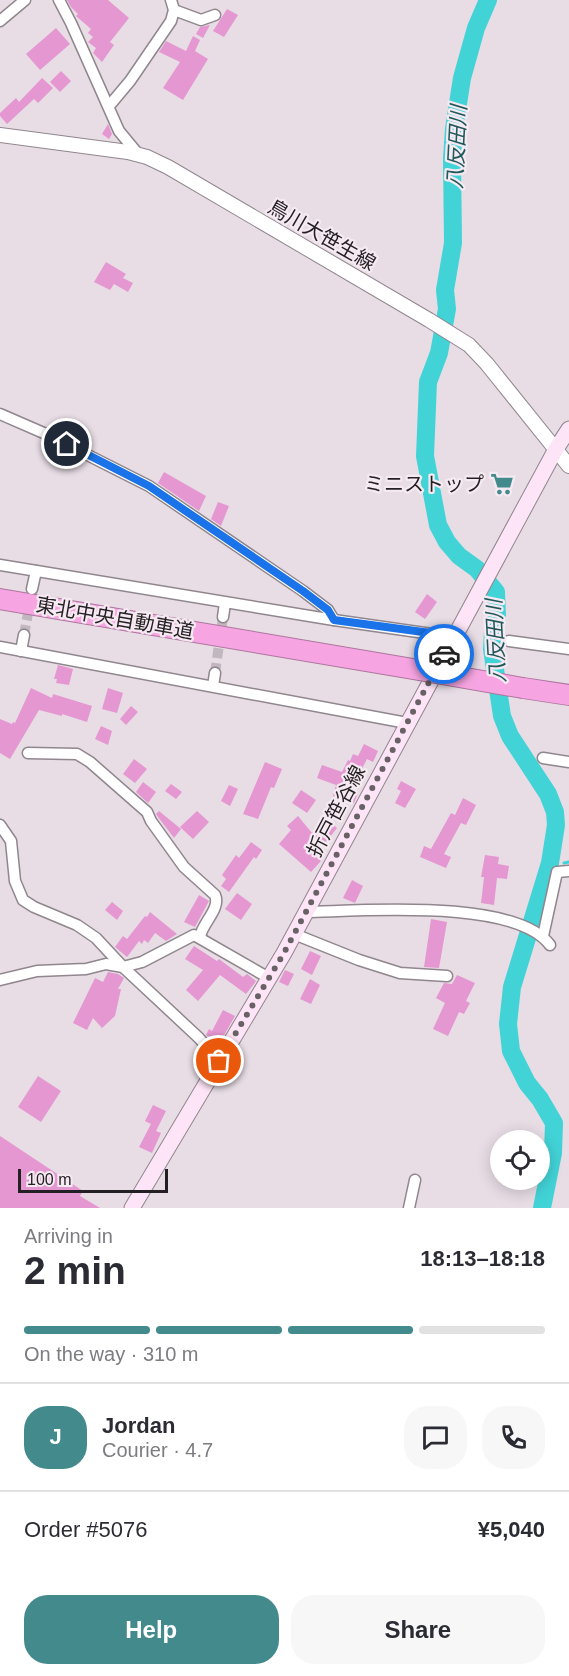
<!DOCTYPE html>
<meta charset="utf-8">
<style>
:root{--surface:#fff;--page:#f7f7f7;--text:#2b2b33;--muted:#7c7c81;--line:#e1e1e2;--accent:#428a8c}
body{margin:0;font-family:Arial,"Noto Sans JP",sans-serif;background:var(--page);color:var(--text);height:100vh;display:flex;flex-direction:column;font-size:22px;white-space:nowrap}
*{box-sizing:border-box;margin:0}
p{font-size:20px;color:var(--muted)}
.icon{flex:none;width:33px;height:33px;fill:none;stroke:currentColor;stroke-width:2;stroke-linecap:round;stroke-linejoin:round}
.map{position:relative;height:1208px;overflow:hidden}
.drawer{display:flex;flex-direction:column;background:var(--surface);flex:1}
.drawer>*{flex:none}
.tools{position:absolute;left:490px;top:1130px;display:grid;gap:12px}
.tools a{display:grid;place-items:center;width:60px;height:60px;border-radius:50%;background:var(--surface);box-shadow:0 3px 15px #0003;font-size:30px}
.scale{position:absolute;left:18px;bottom:15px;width:150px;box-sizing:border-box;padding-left:6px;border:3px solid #231f22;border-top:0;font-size:16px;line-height:21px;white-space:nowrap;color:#231f22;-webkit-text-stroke:4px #f6eaf2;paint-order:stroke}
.pin{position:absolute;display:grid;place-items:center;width:51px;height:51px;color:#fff;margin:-26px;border:3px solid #fff;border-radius:50%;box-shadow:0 2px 6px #0007}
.courier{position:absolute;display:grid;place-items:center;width:60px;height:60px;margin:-30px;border:4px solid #1a73e8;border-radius:50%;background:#fff;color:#222;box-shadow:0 2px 8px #0007}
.headline em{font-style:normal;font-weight:600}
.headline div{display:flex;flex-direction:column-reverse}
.headline{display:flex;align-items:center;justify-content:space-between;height:102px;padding:0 24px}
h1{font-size:39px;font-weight:600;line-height:45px}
.bar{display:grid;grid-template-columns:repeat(4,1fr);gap:9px 6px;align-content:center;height:72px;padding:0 24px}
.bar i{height:8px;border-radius:4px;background:var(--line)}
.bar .on{background:var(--accent)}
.bar p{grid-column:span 4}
.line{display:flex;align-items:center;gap:15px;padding:0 24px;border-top:2px solid var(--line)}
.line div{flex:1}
.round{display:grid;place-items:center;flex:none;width:63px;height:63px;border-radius:24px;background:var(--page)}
.primary-button{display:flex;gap:12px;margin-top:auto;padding:12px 24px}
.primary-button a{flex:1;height:69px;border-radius:24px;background:var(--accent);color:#fff;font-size:24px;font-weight:600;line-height:69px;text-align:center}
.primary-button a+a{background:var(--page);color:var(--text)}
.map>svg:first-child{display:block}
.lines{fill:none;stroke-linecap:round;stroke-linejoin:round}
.stream{stroke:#42d3d7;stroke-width:3}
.river{stroke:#42d3d7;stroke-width:18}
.building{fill:#e597d1}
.minor-tunnel{stroke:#c1b7be;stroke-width:10;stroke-dasharray:10 5;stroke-linecap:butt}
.minor-casing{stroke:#90868d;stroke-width:13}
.tertiary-casing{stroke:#90868d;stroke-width:16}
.secondary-casing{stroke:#90868d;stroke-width:17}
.motorway-casing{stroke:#ad769f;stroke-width:22}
.minor{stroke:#fff;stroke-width:10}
.tertiary{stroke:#fff;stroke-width:14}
.secondary{stroke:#fde4f6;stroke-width:15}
.motorway{stroke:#f7a5e2;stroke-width:20}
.motorway-bridge-casing{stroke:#ad769f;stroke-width:22;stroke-linecap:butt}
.motorway-bridge{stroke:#f7a5e2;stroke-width:20}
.done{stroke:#686266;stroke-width:6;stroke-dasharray:0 10.8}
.route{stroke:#1a73e8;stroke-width:8}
.labels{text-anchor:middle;stroke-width:4.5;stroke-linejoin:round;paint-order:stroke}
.street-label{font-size:20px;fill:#231f22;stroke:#f6eaf2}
.poi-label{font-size:20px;fill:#231f22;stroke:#f6eaf2;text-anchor:end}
.water-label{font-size:21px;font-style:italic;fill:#1f595b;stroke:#f6eaf2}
</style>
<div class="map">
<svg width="569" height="1208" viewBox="0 0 569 1208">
<rect width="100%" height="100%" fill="#e8dde5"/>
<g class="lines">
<path class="stream" d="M564,863L569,862"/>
<path class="river" d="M488,0L476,28L462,78L454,129L452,159L453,243L445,290L447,309L439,353L428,382L425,456L438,525L447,542L459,556L477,569L496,592L497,616L493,631L492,649L502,716L510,736L548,794L555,812L556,825L550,863L512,987L508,1024L511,1051L527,1083L540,1099L554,1123L553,1153L542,1208"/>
</g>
<g class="building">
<path d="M67,0H108L129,18L110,42L114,45L102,62L93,53L96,48L88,42L93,37L88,33L91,29L76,16L78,14L71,7Z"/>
<path d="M227,9L238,15L224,37L213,31Z"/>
<path d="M210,25L203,38L196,34L200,27Z"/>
<path d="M56,28L70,44L40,70L26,54Z"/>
<path d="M193,36L200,40L195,51L208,59L183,100L163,88L180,62L159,52L166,41L186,51Z"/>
<path d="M61,71L71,81L60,92L50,82Z"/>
<path d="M42,78L53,88L38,103L34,99L7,124L0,116V113L16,98L19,102Z"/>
<path d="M108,124L112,134L109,139L102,134Z"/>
<path d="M106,262L126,274L123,278L133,283L128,292L114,284L110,290L94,282Z"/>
<path d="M164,472L206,496L199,511L158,483Z"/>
<path d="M218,502L229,506L221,526L211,519Z"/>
<path d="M427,594L437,602L425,619L415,612Z"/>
<path d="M58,665L73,669L69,685L56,683L57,679H54Z"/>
<path d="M31,688L52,698L53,694L92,706L87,722L62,714V716L39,710L10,759L0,753V719L12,724L13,722L15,723Z"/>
<path d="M108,688L123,693L117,713L102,709Z"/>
<path d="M131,706L138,712L126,725L120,719Z"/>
<path d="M101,726L112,731L108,745L95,739Z"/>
<path d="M364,744L378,751L373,762L367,759L351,790L358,793L354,803L333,796L336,785L317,778L322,765L342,772L348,760L350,761L353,754L358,756Z"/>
<path d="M134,759L147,769L135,783L123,774Z"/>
<path d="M265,762L282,769L274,788L271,787L258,819L243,814Z"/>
<path d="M401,781L416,789L405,808L395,803L401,791L397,789Z"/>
<path d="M143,782L156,792L148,803L136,792Z"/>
<path d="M171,784L182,792L176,799L165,791Z"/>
<path d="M229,785L238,789L230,806L221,801Z"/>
<path d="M301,790L316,800L307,813L292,803Z"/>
<path d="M463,798L476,805L466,825L461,823L444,854L451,857L446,868L420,857L424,846L431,849L451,813L455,815Z"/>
<path d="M159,811L181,829L174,838L158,817L156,814Z"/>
<path d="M197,811L209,822L193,839L180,827Z"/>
<path d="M298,816L312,833L324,818L337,828L315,856L321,861L311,872L279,844L291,830L287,826Z"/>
<path d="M251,842L262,850L256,859L254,857L229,892L221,886L226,879L222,875L236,855L239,858Z"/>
<path d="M485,855L499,857L498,864L509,866L507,879L497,878L494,905L481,903L484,877H481Z"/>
<path d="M352,880L363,886L355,903L343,898Z"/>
<path d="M237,893L252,904L241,920L225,909Z"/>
<path d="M199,895L209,901L195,927L184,922Z"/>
<path d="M112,902L123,911L117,920L105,910Z"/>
<path d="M150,912L177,934L166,941L155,933L148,943L144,940L142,944L139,941L127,957L115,947L123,936L127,939L145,916L147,917Z"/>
<path d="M431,919L447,922L439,968L424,967Z"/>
<path d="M194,946L217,961L219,959L243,977L247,974L256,981L254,984L246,994L220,975L198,1001L186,990L203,970L185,959Z"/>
<path d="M310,951L321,956L312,975L301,969Z"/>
<path d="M285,970L294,974L288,986L279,982Z"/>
<path d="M108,972L118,974L124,978L118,989H121L115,1016L102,1028L93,1018L87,1030L73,1023L95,978L103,982Z"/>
<path d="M457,975L475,983L466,1001L470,1003L464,1014L459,1012L448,1036L433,1029L445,1003L436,998L444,983L452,984Z"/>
<path d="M310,979L320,985L311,1004L300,999Z"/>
<path d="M223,1010L235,1016L219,1044L206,1035L209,1029L212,1031Z"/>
<path d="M38,1076L61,1091L41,1122L18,1107Z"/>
<path d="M153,1105L166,1111L156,1131L161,1133L152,1153L139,1147L151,1124L145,1121Z"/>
<path d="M0,1136L83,1191L80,1196L100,1208H0Z"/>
</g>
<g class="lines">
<g class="minor-tunnel">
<path d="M24,635L30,602"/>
<path d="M215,673L223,617"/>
</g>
<g class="minor-casing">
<g id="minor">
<path d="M59,0L71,23L119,131L138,154"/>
<path d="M174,10L201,20L215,15"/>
<path d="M0,21L25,0"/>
<path d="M109,106L130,81L171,21L174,10L171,0"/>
<path d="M0,414L46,434L149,486L303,591L328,610L334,620"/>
<path d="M0,565L334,620L453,637"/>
<path d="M32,589L36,571"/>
<path d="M223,617L225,603"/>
<path d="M509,641L569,649"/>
<path d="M0,647L407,723"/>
<path d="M21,651L24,635"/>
<path d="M213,686L215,673"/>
<path d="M28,753L77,754L90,762L147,812L151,821L184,867L215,895C221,909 202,923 200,937"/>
<path d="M543,758L569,762"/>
<path d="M0,825L11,841L15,881L23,900L34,907L77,925L96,938L123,967L199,1038L219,1061"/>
<path d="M306,912C361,911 515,898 550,945"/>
<path d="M294,934L359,960L400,973L447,976"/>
<path d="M543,936L557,872L569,871"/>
<path d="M0,980L37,971L86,969L106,964L123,967L142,962L194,935L269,978"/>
<path d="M409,1208L415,1180"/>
</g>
</g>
<g class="tertiary-casing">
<path id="tertiary" d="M0,135L128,152L147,157L168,167L429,320L469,345L487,364L569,466"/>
</g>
<g class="secondary-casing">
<path id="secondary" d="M132,1208L284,953L556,449L569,429"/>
</g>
<g class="motorway-casing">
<g id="motorway">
<path d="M0,599L419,670"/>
<path d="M523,688L569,695"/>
</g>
</g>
<use href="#minor" class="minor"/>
<use href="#tertiary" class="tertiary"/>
<use href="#secondary" class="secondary"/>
<use href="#motorway" class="motorway"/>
<g class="motorway-bridge-casing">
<path id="motorway-bridge" d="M419,670L523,688"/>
</g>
<use href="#motorway-bridge" class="motorway-bridge"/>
</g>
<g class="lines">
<path class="done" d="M219,1061L284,953L444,654"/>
<path class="route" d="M67,444L149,486L303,591L328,610L334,620L453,636L444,654"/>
</g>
<defs>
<g id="supermarket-bare" transform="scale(1.8)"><path d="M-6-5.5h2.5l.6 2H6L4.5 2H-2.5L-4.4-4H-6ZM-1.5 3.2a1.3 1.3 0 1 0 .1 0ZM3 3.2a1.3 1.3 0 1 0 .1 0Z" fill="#428a8c" stroke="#f6eaf2" stroke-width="2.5" paint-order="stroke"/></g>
</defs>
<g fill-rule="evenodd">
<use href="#supermarket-bare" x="502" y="484"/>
</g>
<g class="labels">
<g class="street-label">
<text transform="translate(322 235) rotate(30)" y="7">鳥川大笹生線</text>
<text transform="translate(115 618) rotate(10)" y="7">東北中央自動車道</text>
<text transform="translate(336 811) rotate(-62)" y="7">折戸笹谷線</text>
</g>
<g class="poi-label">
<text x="484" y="491">ミニストップ</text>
</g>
<g class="water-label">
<text transform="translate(457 147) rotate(-87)" y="7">八反田川</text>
<text transform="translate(496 641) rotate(-93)" y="7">八反田川</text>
</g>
</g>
</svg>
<div class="tools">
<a><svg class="icon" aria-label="locate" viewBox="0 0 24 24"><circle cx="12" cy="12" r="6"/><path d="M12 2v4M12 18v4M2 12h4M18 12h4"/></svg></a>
</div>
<div class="scale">100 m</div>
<div class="pin" style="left:219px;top:1061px;background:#ea580c"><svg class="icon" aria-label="bag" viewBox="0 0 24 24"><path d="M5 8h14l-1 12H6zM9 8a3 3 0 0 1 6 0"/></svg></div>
<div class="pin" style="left:67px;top:444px;background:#1f2937"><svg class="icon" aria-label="home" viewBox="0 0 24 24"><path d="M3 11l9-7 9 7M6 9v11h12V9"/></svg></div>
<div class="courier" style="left:444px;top:654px"><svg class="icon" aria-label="car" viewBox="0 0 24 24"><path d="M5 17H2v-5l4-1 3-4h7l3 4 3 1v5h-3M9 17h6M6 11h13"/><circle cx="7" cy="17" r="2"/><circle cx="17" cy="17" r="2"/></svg></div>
</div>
<section class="drawer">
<div class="headline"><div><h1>2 min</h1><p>Arriving in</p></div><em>18:13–18:18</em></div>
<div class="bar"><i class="on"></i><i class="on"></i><i class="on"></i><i></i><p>On the way · 310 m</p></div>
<div class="line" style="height:108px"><b class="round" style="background:var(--accent);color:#fff">J</b><div><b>Jordan</b><p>Courier · 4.7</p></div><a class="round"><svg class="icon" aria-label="chat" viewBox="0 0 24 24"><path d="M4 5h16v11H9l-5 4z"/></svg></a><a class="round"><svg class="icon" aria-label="phone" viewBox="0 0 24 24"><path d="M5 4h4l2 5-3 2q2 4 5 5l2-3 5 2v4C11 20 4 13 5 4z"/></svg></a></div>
<div class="line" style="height:78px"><div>Order #5076</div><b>¥5,040</b></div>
<div class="primary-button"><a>Help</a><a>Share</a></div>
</section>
